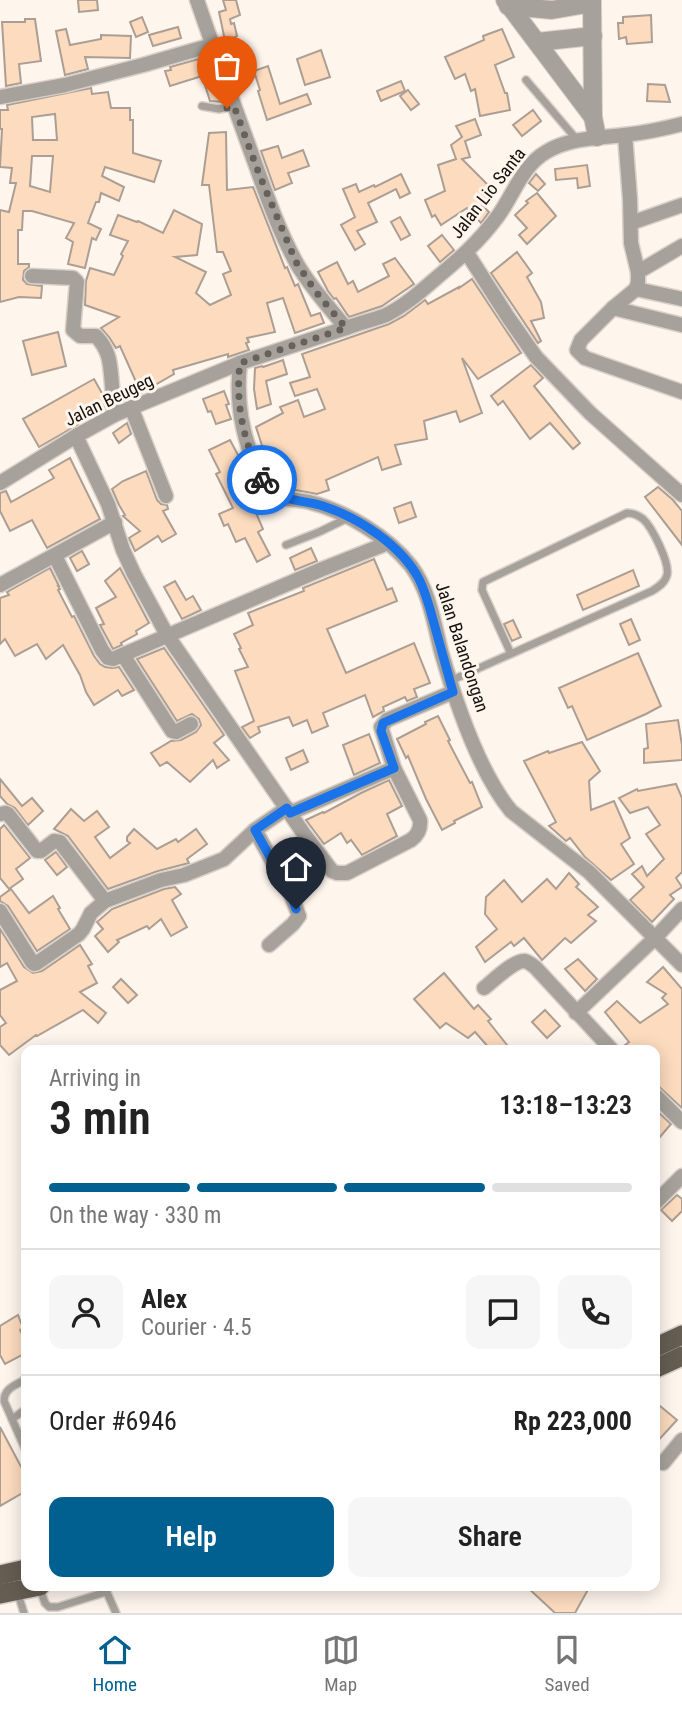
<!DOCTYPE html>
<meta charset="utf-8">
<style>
:root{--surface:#fff;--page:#f6f6f6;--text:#222;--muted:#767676;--line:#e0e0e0;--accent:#016090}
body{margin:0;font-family:"Roboto Condensed",sans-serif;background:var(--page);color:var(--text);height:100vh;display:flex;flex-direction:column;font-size:26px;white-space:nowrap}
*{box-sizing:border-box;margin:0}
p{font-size:23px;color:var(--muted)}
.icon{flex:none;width:38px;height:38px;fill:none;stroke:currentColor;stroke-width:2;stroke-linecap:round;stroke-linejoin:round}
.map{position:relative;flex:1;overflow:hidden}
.drawer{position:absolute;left:21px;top:1045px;width:639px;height:546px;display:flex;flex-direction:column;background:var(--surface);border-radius:14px;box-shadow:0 4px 18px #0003}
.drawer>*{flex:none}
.pin{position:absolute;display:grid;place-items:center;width:60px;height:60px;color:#fff;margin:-72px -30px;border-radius:50% 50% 50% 0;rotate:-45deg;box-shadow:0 0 7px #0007}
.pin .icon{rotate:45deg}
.courier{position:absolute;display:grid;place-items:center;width:70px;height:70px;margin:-35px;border:5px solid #1a73e8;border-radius:50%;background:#fff;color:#222;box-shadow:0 2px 9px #0007}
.overview em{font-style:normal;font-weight:600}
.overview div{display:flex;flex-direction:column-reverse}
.overview{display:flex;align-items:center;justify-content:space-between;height:119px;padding:0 28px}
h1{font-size:46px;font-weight:600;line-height:52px}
.bar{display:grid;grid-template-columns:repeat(4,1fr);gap:10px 7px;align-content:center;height:84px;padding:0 28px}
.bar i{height:9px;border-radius:5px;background:var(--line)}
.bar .on{background:var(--accent)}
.bar p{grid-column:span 4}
.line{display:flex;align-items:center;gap:18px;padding:0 28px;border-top:2px solid var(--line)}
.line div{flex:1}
.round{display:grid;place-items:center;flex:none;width:74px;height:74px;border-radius:14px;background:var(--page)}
.cta{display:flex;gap:14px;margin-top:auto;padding:14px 28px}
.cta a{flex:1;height:80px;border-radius:14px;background:var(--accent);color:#fff;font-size:28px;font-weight:600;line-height:80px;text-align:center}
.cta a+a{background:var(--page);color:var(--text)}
.tabs{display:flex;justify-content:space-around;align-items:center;height:98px;border-top:2px solid var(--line);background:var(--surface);font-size:19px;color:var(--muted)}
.tabs a{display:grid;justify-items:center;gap:4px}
.tabs .on{color:var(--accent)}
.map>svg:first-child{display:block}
.building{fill:#fcdbbe;stroke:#ac9e93;stroke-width:2;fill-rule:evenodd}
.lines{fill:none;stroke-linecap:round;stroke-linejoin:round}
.service-casing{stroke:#d9d1c9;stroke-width:10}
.minor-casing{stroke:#d9d1c9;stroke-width:17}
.tertiary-casing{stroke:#d9d1c9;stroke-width:20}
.primary-casing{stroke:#d9d1c9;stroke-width:22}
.service{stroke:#a6a29b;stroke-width:7}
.minor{stroke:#a6a29b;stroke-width:14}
.tertiary{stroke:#a6a29b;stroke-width:18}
.primary{stroke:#655d52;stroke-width:19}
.done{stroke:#67615b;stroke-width:7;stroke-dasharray:0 12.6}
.route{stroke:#1a73e8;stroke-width:9}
.labels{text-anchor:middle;stroke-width:6;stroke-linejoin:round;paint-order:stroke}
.street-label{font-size:18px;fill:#16110d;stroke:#fef5ed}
</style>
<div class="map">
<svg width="682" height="1613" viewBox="0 0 682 1613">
<rect width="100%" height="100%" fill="#fef5ed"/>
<g class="building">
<path d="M78,0H97L98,10L79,12Z"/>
<path d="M223,0H236L240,15L230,19L231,24L234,23L237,36L235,37L241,56L229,60L219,12L226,10Z"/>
<path d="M651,15L652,42L627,44L626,37L619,39L618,23H623V17Z"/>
<path d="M142,17L148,32L136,37L130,22Z"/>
<path d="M25,19H35L41,61L19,64L21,83L6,86L2,22H25Z"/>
<path d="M178,27L181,38L153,46L149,35Z"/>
<path d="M66,29L70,45L101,39V35L131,36L130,58L85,57L88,69L65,75L56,31Z"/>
<path d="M502,29L514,57L495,65L505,93H507L510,110L480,116L475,89L471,91L465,74L455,79L445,57L484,40L483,36Z"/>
<path d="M321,50L330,77L305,85L297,59Z"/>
<path d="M206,57L213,74L223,102L210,101L202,76L170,86L165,71L171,70L170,67Z"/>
<path d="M268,66L280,104L307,94L311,104L267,120L258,91L260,90L254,71Z"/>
<path d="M401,81L405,91L381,101L377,91Z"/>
<path d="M648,84L665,85L670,102L647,101Z"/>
<path d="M91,88L92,94L108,92L111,108H130V120H133V153L161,161L154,182L105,167L102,176L124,187L119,201L101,193L99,202H96L88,223L101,229L96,240L92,238L85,268L68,264L73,242L66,238L74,223L32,211H23L22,230H18V264H29V267L24,271L23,280L27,284L42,286L41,298L19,297L0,302V210L9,212L16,183H10L12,168L0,167L2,129H0V110H8L7,105ZM55,114L57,140H33L32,117ZM32,156H53L50,192L30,186Z"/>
<path d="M408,90L419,104L411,110L400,96Z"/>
<path d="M533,110L541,121L522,136L513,125Z"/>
<path d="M475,119L481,135L465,141L470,157L462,159L495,192L482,205L489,212L481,223L467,208L441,225L435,215L432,217L425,200L445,191L438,165L456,159L451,145L462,137L456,126Z"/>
<path d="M226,132L227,190L253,187L285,268L287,267L295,286L298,284L311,316L320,313L324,323L295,333L283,298L267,303L275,332L247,338L249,342L246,343L249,350L228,357V354L173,370L174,374L141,393L120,346L116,348L109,337L101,328L119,317L85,305L86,281L90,268L114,275L123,256L121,254L128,241L110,235L118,215L137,222L138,221L163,233L174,210L202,224L197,255L175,257L206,272L196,293L210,305L231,295L223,274L231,271L223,252H217L209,185H202L209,133Z"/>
<path d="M278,146L282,158L303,150L309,166L288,173L292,183L275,190L261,151Z"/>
<path d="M587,165L590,186L578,188L577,178L556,180L555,169Z"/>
<path d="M401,174L410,193L400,198L396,189L368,203L377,222L357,231L365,244L355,250L341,225L355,217L343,189L356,184L359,192L374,185L375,187Z"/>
<path d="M536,174L545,184L538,191L529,183Z"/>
<path d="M537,193L556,216L527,244L519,235L527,228L515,215L528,203L526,201Z"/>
<path d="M400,217L410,235L401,240L391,222Z"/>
<path d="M442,235L454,250L440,262L428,246Z"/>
<path d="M517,252L532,273L527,277L541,302L544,318L531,321L541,341L538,343L491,273Z"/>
<path d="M395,258L414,284L382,306L349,317L336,298L334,299L328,291L318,272L337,262L348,284L353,281L358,292L389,276L383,264Z"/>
<path d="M472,279L521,353L478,379L462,358L482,413L460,422L456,411L424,421L427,439L395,445L401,464L382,470L378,457L326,480L329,490L317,494L285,488L282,487L279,478L274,481L264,462L267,461L256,427L283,413L280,407L298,400L304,417L325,409L317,389L295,396L290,383L310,377L302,354L389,324L404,316L425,300L428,304L459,287V288Z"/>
<path d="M58,332L66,366L32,375L23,341Z"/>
<path d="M283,360L287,374L266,381L271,404L257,409L254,389L255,368L262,366L263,367Z"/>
<path d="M531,365L543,378L534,386L580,443L573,449L550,423L530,439L503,401L498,405L491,396Z"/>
<path d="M94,379L103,395L105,409L39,447L23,419Z"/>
<path d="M224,391L229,404L226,405L231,419L216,424L211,411L208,412L203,399Z"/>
<path d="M127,423L131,434L119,443L113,433Z"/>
<path d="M230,440L256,489L253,491L255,496L252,497L257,512L256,513L263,529L258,532L270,555L257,562L245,538L236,542L228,524L224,526L219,514L233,508L216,474L220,472L209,450Z"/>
<path d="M70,458L100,519L47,548L32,520L10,531L0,511V493L6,491L11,502L54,478L49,470Z"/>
<path d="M146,471L157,500L161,504L167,505L168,509L163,511L176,534L162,542L158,536L135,551L129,538L140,531L123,516L125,515L119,505L112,489L123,481Z"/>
<path d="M658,487L673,500L682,511V545L645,497Z"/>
<path d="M411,502L416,517L399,523L394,508Z"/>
<path d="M311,548L317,561L295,570L290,558Z"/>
<path d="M82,551L89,564L77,571L70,558Z"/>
<path d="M374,559L387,590L392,588L397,601L327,629L346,673L414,643L430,683L414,689L417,697L407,701L405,697L383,707L384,711L373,717L365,695L323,713L328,726L312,733L307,720L293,726L289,717L258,727L260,732L250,738L242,727L254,721L235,671L248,667L239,649L241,648L234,634L253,625L248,613L304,591L303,588Z"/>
<path d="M50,568L59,586H58L60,589L58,590L72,617L74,616L94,656L100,664L105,667L112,668L119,667L134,690L122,696L118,690L94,705L86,692L80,675L63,645L46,659L37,644L15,656L5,639L0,644V598L9,595L7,592Z"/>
<path d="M120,568L149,623L136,631L137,634L121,643L122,645L113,649L100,625L104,624L96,608L116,597L105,581Z"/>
<path d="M633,570L639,586L583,610L577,595Z"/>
<path d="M175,581L186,600L193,596L201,610L182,619L164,587Z"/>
<path d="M631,619L640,640L629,645L620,624Z"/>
<path d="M513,620L521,637L512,641L504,624Z"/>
<path d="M164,648L224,735L214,743L229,760L217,768L213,760L190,782L167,762L160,766L151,753L171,741L181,740L196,732L201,725L199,719L192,714L177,721L137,659Z"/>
<path d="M638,653L661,706L646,714L587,740L572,706L568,708L559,688Z"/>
<path d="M438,716L450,740L448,741L470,783L472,782L482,807L454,821L455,823L442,830L426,799L408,756L406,758L397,739L426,724L425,722Z"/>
<path d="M678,720L682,745V760L644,763V749L648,748L646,724Z"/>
<path d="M369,734L380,763L354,775L343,745Z"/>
<path d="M582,742L600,771L589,781L591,810L614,801L630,838L621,844L634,864L611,880L585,857L570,838L566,841L549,826L556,822L524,761L548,751L549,753Z"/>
<path d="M303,750L308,762L291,770L286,758Z"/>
<path d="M0,779L22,806L32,798L43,811L28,825L15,808L7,804L0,796Z"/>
<path d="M389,780L402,806L387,814L397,836L362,855L351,840L347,843L341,833L324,844L306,820L323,812L324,813L361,793Z"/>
<path d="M676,784L682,798V872L676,878L682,887L670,895L674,899L652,922L630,900L644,887L632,874L642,866L647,876L664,859L646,834L660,825L648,807L630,813L619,798L637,789L638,791Z"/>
<path d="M71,809L84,821L97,811L109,827L95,837L110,858L130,843L127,841V837L134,829L157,849L176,839L178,842L196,829L207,844L187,859L189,863L158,871L108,889L68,836L54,829Z"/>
<path d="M4,825L30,858L16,869L23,879L9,889L0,878V829Z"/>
<path d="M56,852L67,867L57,875L45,860Z"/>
<path d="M569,873L579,884L576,887L598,907L588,915L596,921L571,943L565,938L542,960L524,938L514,946L511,942L485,962L476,947L497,929L485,914L486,897L504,880L522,902L547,879L556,889Z"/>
<path d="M175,887L181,894L172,900L187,927L171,936L161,919L149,929L147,926L117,940L119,942L108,952L95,936L103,929L97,922L112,909L164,889Z"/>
<path d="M11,889L29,913L53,896L60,908L58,909L70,929L37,951L8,906L0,901V897Z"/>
<path d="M0,929L24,967L33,973L42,971L80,945L92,964L88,966L97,983L80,992L106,1013L98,1023L83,1010L37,1036L36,1035L9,1055L0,1045V1027L6,1023L0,1015V990L17,981L7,963L0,967Z"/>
<path d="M578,959L597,979L585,991L565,969Z"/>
<path d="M663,967L682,989V1108L654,1082V1050H621V1048L629,1042L605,1012L617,1001L640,1023L668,1004L662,998L666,994L647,982Z"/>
<path d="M444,973L474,1009L478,1005L491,1019L488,1021L511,1050H491L475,1032L468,1038L446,1023L440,1028L414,999Z"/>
<path d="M121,979L137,995L128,1003L113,987Z"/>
<path d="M545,1010L560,1026L547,1038L532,1022Z"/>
<path d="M658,1112L671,1124L654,1144V1117Z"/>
<path d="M677,1195L682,1199V1211L672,1221L661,1210Z"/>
<path d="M18,1315L23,1328L20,1330L26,1341V1353L5,1364L0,1355V1326Z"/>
<path d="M654,1401L677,1420L654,1445Z"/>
<path d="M0,1427L26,1476V1491L0,1506Z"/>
<path d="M526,1586H590L575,1613H555Z"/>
</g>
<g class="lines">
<g class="service-casing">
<g id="service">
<path d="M526,80L578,141"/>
<path d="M202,106L219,109L234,106"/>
<path d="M286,545L319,532L348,518"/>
<path d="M450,681L652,591C658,587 665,583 667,575C670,563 652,527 643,519C638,515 633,513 627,513L483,582L482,590L511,654"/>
<path d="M26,1379C16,1385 4,1388 4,1401L26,1451"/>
<path d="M12,1419L26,1409"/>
<path d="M104,1586L116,1613"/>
<path d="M40,1589L45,1603L49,1607H58L106,1592"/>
<path d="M17,1591L24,1613"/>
</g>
</g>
<g class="minor-casing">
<g id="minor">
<path d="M197,0C213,47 230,94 247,141C262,182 276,226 297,264C311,288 329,307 346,328L240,363C236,399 241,433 256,467C260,476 265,487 273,493C284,501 297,499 309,502C346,511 388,537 411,566C429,590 434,623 441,651C455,700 479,772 511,811L589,872L682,965"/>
<path d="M0,97L65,85L143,65L212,45"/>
<path d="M625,135L630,199L631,243L638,272V282L636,289L613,308L581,340L577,350L585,358L682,392"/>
<path d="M631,223L682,205"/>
<path d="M467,253L508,317L536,357L590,413L682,495"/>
<path d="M638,272L682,246"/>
<path d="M32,276L73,278L77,282L73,330L80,336H96C111,352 110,365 112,385C113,396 115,404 114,415"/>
<path d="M636,289L682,299"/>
<path d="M613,308L682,325"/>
<path d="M346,328C359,323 373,320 386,315C404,306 419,293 434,280C459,259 478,243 498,216C514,194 522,166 546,152C569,138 598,138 624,135C643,133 663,129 682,124"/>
<path d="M131,407L166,496"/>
<path d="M76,436L108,504L123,550L134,574L167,635L304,834L332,871L337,873H347L411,840C418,835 421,829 420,820L394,768L381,727L387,720L453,692"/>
<path d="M0,483L76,436L114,415L240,363"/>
<path d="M55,556L102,650L108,658L113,659L320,570L388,543"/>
<path d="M0,585L115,522"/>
<path d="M123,655L172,731L176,732L191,724"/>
<path d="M290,813L394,768"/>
<path d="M0,814L6,813L8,814L37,851H41L54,841L60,842L105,901"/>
<path d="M255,830L291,895L299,916L293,924L269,945"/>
<path d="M0,911L32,962L34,964L37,963L79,934L83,929L91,913L105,901L161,880L184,875L224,859L255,830L287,808"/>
<path d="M484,988C493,981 514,960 525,961C529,962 532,965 535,967L612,1050"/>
<path d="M576,1013L655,938L682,909"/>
<path d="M654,1094L682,1122"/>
<path d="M654,1204L682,1176"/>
<path d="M663,1463L682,1440"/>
</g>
</g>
<g class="tertiary-casing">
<g id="tertiary">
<path d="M505,0L593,117L592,0"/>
<path d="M508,6L552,10L592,3"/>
<path d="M537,42L593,36"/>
<path d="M593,117L597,137"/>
</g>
</g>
<g class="primary-casing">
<g id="primary">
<path d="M654,1348L682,1335"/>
<path d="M654,1369L682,1356"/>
<path d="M0,1575L26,1569"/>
<path d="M0,1594L40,1586"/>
</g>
</g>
<use href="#service" class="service"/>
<use href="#minor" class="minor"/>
<use href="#tertiary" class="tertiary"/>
<use href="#primary" class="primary"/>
</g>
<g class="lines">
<path class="done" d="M227,108L234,106L259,174L296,262L316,292L346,328L240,363C235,405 244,442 262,480"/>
<path class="route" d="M262,480C277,504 299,498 323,506C359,518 401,545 419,579C424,589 427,599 430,609C438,637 445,664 453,692L383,723L381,731L394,768L290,813L287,808L255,830L291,895L296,909"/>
</g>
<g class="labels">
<g class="street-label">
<text transform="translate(488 193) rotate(-52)" y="6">Jalan Lio Santa</text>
<text transform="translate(109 400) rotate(-26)" y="6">Jalan Beugeg</text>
<text transform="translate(462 647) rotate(72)" y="6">Jalan Balandongan</text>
</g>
</g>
</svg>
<div class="pin" style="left:227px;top:108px;background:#ea580c"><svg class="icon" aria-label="bag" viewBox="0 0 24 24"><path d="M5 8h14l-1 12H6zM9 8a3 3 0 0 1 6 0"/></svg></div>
<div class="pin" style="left:296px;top:909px;background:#1f2937"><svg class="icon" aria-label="home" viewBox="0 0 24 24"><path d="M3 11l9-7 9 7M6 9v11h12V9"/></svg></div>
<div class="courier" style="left:262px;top:480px"><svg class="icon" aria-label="bike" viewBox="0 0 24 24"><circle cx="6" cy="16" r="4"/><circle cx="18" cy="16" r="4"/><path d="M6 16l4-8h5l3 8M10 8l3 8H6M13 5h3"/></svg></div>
<section class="drawer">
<div class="overview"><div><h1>3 min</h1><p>Arriving in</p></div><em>13:18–13:23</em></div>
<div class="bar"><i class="on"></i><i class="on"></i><i class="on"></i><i></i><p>On the way · 330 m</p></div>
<div class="line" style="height:126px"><a class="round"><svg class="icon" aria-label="person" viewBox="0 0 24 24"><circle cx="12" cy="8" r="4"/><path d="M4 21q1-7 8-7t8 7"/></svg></a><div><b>Alex</b><p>Courier · 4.5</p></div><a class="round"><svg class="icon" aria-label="chat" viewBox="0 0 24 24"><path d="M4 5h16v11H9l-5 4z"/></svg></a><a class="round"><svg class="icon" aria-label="phone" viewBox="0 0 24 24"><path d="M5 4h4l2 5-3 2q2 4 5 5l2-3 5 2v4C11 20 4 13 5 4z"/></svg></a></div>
<div class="line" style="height:91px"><div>Order #6946</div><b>Rp 223,000</b></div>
<div class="cta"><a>Help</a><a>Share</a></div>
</section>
</div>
<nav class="tabs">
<a class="on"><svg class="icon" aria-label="home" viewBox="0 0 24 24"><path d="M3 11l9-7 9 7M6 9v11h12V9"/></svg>Home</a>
<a><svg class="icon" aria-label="map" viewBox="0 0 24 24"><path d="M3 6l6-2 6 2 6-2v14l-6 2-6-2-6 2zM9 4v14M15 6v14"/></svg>Map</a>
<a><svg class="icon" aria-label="saved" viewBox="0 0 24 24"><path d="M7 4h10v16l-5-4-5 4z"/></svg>Saved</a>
</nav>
